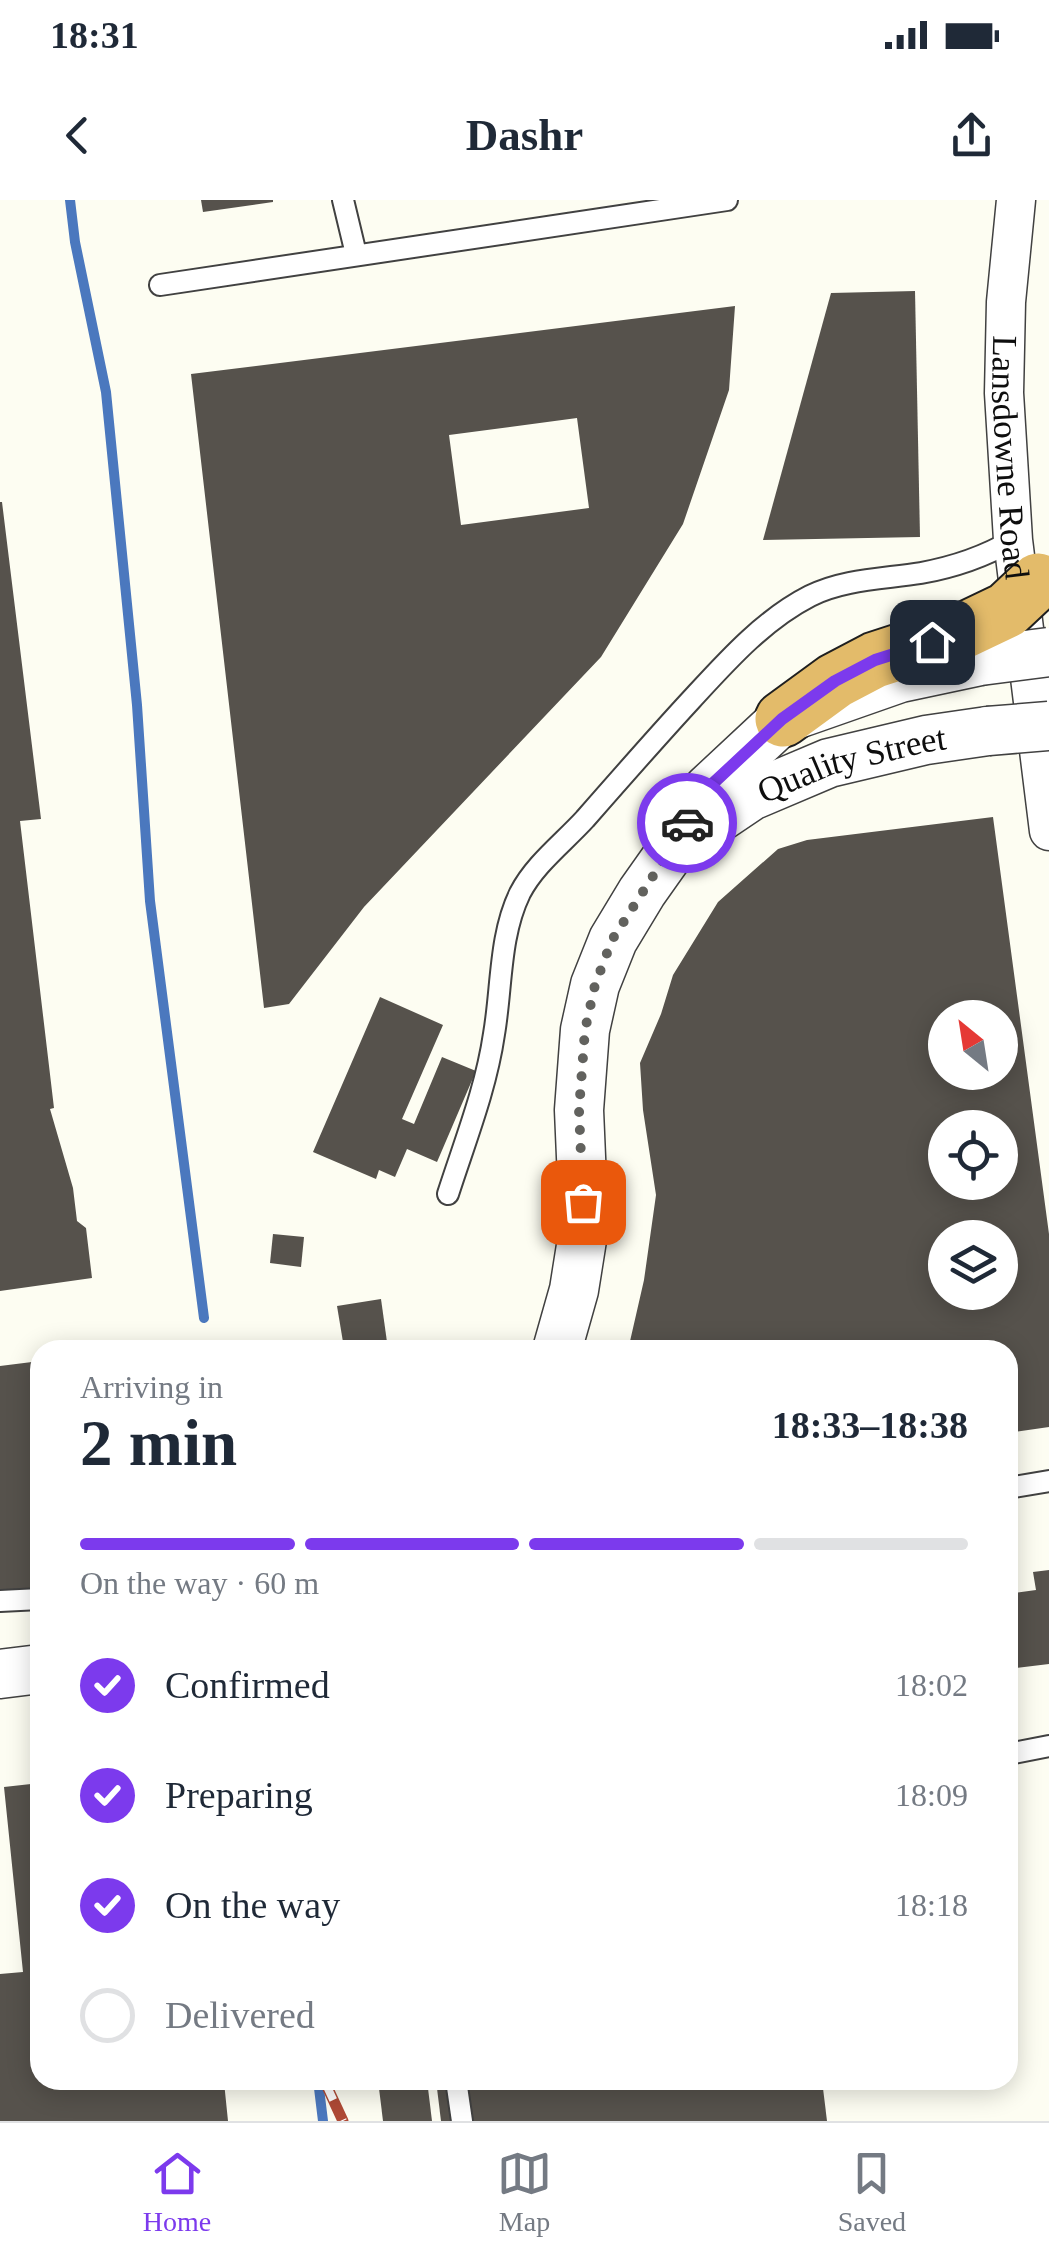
<!DOCTYPE html>
<meta charset="utf-8">
<style>
:root{--surface:#fff;--page:#f2f2f3;--text:#1f2937;--muted:#747a83;--line:#e0e1e3;--accent:#7c3aed}
body{margin:0;font-family:"Times New Roman",serif;background:var(--page);color:var(--text);height:100vh;display:flex;flex-direction:column;font-size:38px;white-space:nowrap}
*{box-sizing:border-box;margin:0}
p{font-size:32px;color:var(--muted)}
.icon{flex:none;width:55px;height:55px;fill:none;stroke:currentColor;stroke-width:2;stroke-linecap:round;stroke-linejoin:round}
.map{position:relative;flex:1;overflow:hidden}
.drawer{position:absolute;left:30px;top:1140px;width:988px;height:750px;display:flex;flex-direction:column;background:var(--surface);border-radius:30px;box-shadow:0 5px 25px #0003}
.drawer>*{flex:none}
.needle{width:65px;rotate:330deg}
.buttons{position:absolute;left:928px;top:800px;display:grid;gap:20px}
.buttons a{display:grid;place-items:center;width:90px;height:90px;border-radius:50%;background:var(--surface);box-shadow:0 5px 25px #0003;font-size:50px}
.pin{position:absolute;display:grid;place-items:center;width:85px;height:85px;color:#fff;margin:-42px;border-radius:20px;box-shadow:0 5px 15px #0006}
.courier{position:absolute;display:grid;place-items:center;width:100px;height:100px;margin:-50px;border:8px solid #7c3aed;border-radius:50%;background:#fff;color:#222;box-shadow:0 2px 12px #0007}
.overview em{font-style:normal;font-weight:700}
.overview div{display:flex;flex-direction:column-reverse}
.overview{display:flex;align-items:center;justify-content:space-between;height:170px;padding:0 50px}
h1{font-size:65px;font-weight:700;line-height:75px}
.bar{display:grid;grid-template-columns:repeat(4,1fr);gap:15px 10px;align-content:center;height:120px;padding:0 50px}
.bar i{height:12px;border-radius:8px;background:var(--line)}
.bar .current{background:var(--accent)}
.bar p{grid-column:span 4}
ol{padding:0 50px;list-style:none}
li{display:flex;align-items:center;gap:30px;height:110px}
li p{margin-inline-start:auto}
li .icon{padding:10px;border-radius:50%;background:var(--accent);color:#fff;stroke-width:4}
li:last-child{color:var(--muted)}
li i{width:55px;height:55px;border:5px solid var(--line);border-radius:50%}
.status{display:flex;justify-content:space-between;align-items:center;height:70px;padding:0 50px;background:var(--surface);direction:ltr}
.status svg{height:28px;fill:currentColor}
header{display:flex;justify-content:space-between;align-items:center;height:130px;padding:0 50px;background:var(--surface);font-size:45px;font-weight:700}
.dock{display:flex;justify-content:space-around;align-items:center;height:140px;border-top:2px solid var(--line);background:var(--surface);font-size:28px;color:var(--muted)}
.dock a{display:grid;justify-items:center;gap:5px}
.dock .current{color:var(--accent)}
.map>svg:first-child{display:block}
.lines{fill:none;stroke-linecap:round;stroke-linejoin:round}
.stream{stroke:#4b78be;stroke-width:10}
.building{fill:#56524c;fill-rule:evenodd}
.service-casing{stroke:#414141;stroke-width:24}
.minor-casing{stroke:#414141;stroke-width:41}
.tertiary-casing{stroke:#414141;stroke-width:51}
.motorway-casing{stroke:#1f1f1f;stroke-width:59}
.service{stroke:#fff;stroke-width:20}
.minor{stroke:#fff;stroke-width:38}
.tertiary{stroke:#fff;stroke-width:48}
.motorway{stroke:#e3bb6a;stroke-width:55}
.rail-casing{stroke:#af4a36;stroke-width:11}
.rail{stroke:#fff;stroke-width:8;stroke-dasharray:22;stroke-linecap:butt}
.tertiary-bridge-casing{stroke:#414141;stroke-width:51;stroke-linecap:butt}
.motorway-bridge-casing{stroke:#1f1f1f;stroke-width:59;stroke-linecap:butt}
.tertiary-bridge{stroke:#fff;stroke-width:48}
.motorway-bridge{stroke:#e3bb6a;stroke-width:55}
.done{stroke:#62625e;stroke-width:10;stroke-dasharray:0 18}
.route{stroke:#7c3aed;stroke-width:12}
.labels{text-anchor:middle;stroke-width:10;stroke-linejoin:round;paint-order:stroke}
.street-label{font-size:35px;fill:#0e0e0e;stroke:#fff}
</style>
<div class="status"><b>18:31</b><svg viewBox="0 0 49 12"><path d="M0 12V9h3v3zM5 12V6h3v6zM10 12V3h3v9zM15 12V0h3v12zM26 1h20v11H26zM47 4h2v5h-2z"/></svg></div>
<header><svg class="icon" aria-label="back" viewBox="0 0 24 24"><path d="M15 5l-7 7 7 7"/></svg>Dashr<svg class="icon" aria-label="share" viewBox="0 0 24 24"><path d="M12 15V3M7 8l5-5 5 5M5 13v7h14v-7"/></svg></header>
<div class="map">
<svg width="1049" height="1921" viewBox="0 0 1049 1921">
<rect width="100%" height="100%" fill="#fdfdf2"/>
<g class="lines">
<g class="stream">
<path d="M70,0L75,42L106,192L137,505L150,701L204,1118"/>
<path d="M318,1880L323,1921"/>
</g>
</g>
<g class="building">
<path d="M201,0H273V2L203,12Z"/>
<path d="M915,91L920,337L763,340L831,93Z"/>
<path d="M735,106L729,190L683,324L601,457L364,707L289,804L264,808L191,174ZM577,218L589,308L461,325L449,235Z"/>
<path d="M0,302H2L41,619L20,621L54,908L50,909L73,988L77,1021L86,1028L92,1078L0,1091Z"/>
<path d="M993,617L1049,1034V1227L1008,1233V1150H628L644,1080L656,995L643,910L640,863L661,814L673,775L718,702L778,649L807,640ZM945,818H1000V872H945ZM945,928H1000V982H945ZM945,1038H1000V1092H945Z"/>
<path d="M380,797L443,825L402,919L414,924L442,857L476,871L437,962L407,949L395,977L379,970L376,979L313,952Z"/>
<path d="M273,1034L304,1037L301,1067L270,1063Z"/>
<path d="M381,1099L387,1142L344,1148L337,1106Z"/>
<path d="M40,1161V1283L33,1284L34,1288H40V1392L0,1397V1166Z"/>
<path d="M1049,1370V1464L1008,1469V1394L1036,1390L1033,1372Z"/>
<path d="M40,1583V1880H201V1884L224,1882L228,1921H0V1774L23,1772L4,1587Z"/>
<path d="M378,1880H427L432,1921H383Z"/>
<path d="M436,1880H822L827,1921H441Z"/>
</g>
<g class="lines">
<g class="service-casing">
<g id="service">
<path d="M343,0L356,54"/>
<path d="M160,85L727,0"/>
<path d="M448,994C465,941 486,889 494,834C502,788 499,736 520,693C535,664 563,643 585,619C620,579 655,539 691,500C726,462 763,420 810,396C844,379 884,379 921,373C954,367 984,357 1013,340"/>
<path d="M1008,1288L1049,1281"/>
<path d="M0,1401L40,1399"/>
<path d="M1008,1554L1049,1546"/>
<path d="M456,1880L462,1921"/>
</g>
</g>
<g class="minor-casing">
<g id="minor">
<path id="s1" d="M1016,0L1006,102L1004,193L1013,340L1049,631"/>
</g>
</g>
<g class="tertiary-casing">
<g id="tertiary">
<path id="s2" d="M690,637L751,596L829,563L926,540L988,531"/>
<path d="M557,1150L574,1090L584,1027L579,910L585,830L595,785L613,740L642,692L671,651L708,589L783,519L900,478L980,461"/>
<path d="M0,1474L40,1469"/>
</g>
</g>
<g class="motorway-casing">
<path id="motorway" d="M783,519L835,481L875,460L961,432"/>
</g>
<use href="#service" class="service"/>
<use href="#minor" class="minor"/>
<use href="#tertiary" class="tertiary"/>
<use href="#motorway" class="motorway"/>
<g class="rail-casing">
<path id="rail" d="M324,1880L343,1921"/>
</g>
<use href="#rail" class="rail"/>
<g class="tertiary-bridge-casing">
<g id="tertiary-bridge">
<path d="M980,461L1049,452"/>
<path d="M988,531L1049,526"/>
</g>
</g>
<g class="motorway-bridge-casing">
<path id="motorway-bridge" d="M961,432L1007,410L1038,381"/>
</g>
<use href="#tertiary-bridge" class="tertiary-bridge"/>
<use href="#motorway-bridge" class="motorway-bridge"/>
</g>
<g class="lines">
<path class="done" d="M583,1002L579,910L585,830L595,785L612,740L687,623"/>
<path class="route" d="M687,623L708,588L782,519L835,481L875,460L932,442"/>
</g>
<g class="labels">
<g class="street-label">
<text dy="12" stroke="none"><textPath href="#s1" startOffset="258">Lansdowne Road</textPath></text>
<text dy="12" stroke="none"><textPath href="#s2" startOffset="180">Quality Street</textPath></text>
</g>
</g>
</svg>
<div class="buttons">
<a><svg class="needle" viewBox="-14 -14 28 28"><path d="M0-13l5 13h-10z" fill="#e53935"/><path d="M0 13l5-13h-10z" fill="#747a83"/></svg></a>
<a><svg class="icon" aria-label="locate" viewBox="0 0 24 24"><circle cx="12" cy="12" r="6"/><path d="M12 2v4M12 18v4M2 12h4M18 12h4"/></svg></a>
<a><svg class="icon" aria-label="layers" viewBox="0 0 24 24"><path d="M12 4l9 5-9 5-9-5zM3 14l9 5 9-5"/></svg></a>
</div>
<div class="pin" style="left:583px;top:1002px;background:#ea580c"><svg class="icon" aria-label="bag" viewBox="0 0 24 24"><path d="M5 8h14l-1 12H6zM9 8a3 3 0 0 1 6 0"/></svg></div>
<div class="pin" style="left:932px;top:442px;background:#1f2937"><svg class="icon" aria-label="home" viewBox="0 0 24 24"><path d="M3 11l9-7 9 7M6 9v11h12V9"/></svg></div>
<div class="courier" style="left:687px;top:623px"><svg class="icon" aria-label="car" viewBox="0 0 24 24"><path d="M5 17H2v-5l4-1 3-4h7l3 4 3 1v5h-3M9 17h6M6 11h13"/><circle cx="7" cy="17" r="2"/><circle cx="17" cy="17" r="2"/></svg></div>
<section class="drawer">
<div class="overview"><div><h1>2 min</h1><p>Arriving in</p></div><em>18:33–18:38</em></div>
<div class="bar"><i class="current"></i><i class="current"></i><i class="current"></i><i></i><p>On the way · 60 m</p></div>
<ol>
<li><svg class="icon" aria-label="check" viewBox="0 0 24 24"><path d="M5 12l5 5 9-10"/></svg>Confirmed<p>18:02</p></li>
<li><svg class="icon" aria-label="check" viewBox="0 0 24 24"><path d="M5 12l5 5 9-10"/></svg>Preparing<p>18:09</p></li>
<li><svg class="icon" aria-label="check" viewBox="0 0 24 24"><path d="M5 12l5 5 9-10"/></svg>On the way<p>18:18</p></li>
<li><i></i>Delivered</li>
</ol>
</section>
</div>
<nav class="dock">
<a class="current"><svg class="icon" aria-label="home" viewBox="0 0 24 24"><path d="M3 11l9-7 9 7M6 9v11h12V9"/></svg>Home</a>
<a><svg class="icon" aria-label="map" viewBox="0 0 24 24"><path d="M3 6l6-2 6 2 6-2v14l-6 2-6-2-6 2zM9 4v14M15 6v14"/></svg>Map</a>
<a><svg class="icon" aria-label="saved" viewBox="0 0 24 24"><path d="M7 4h10v16l-5-4-5 4z"/></svg>Saved</a>
</nav>
